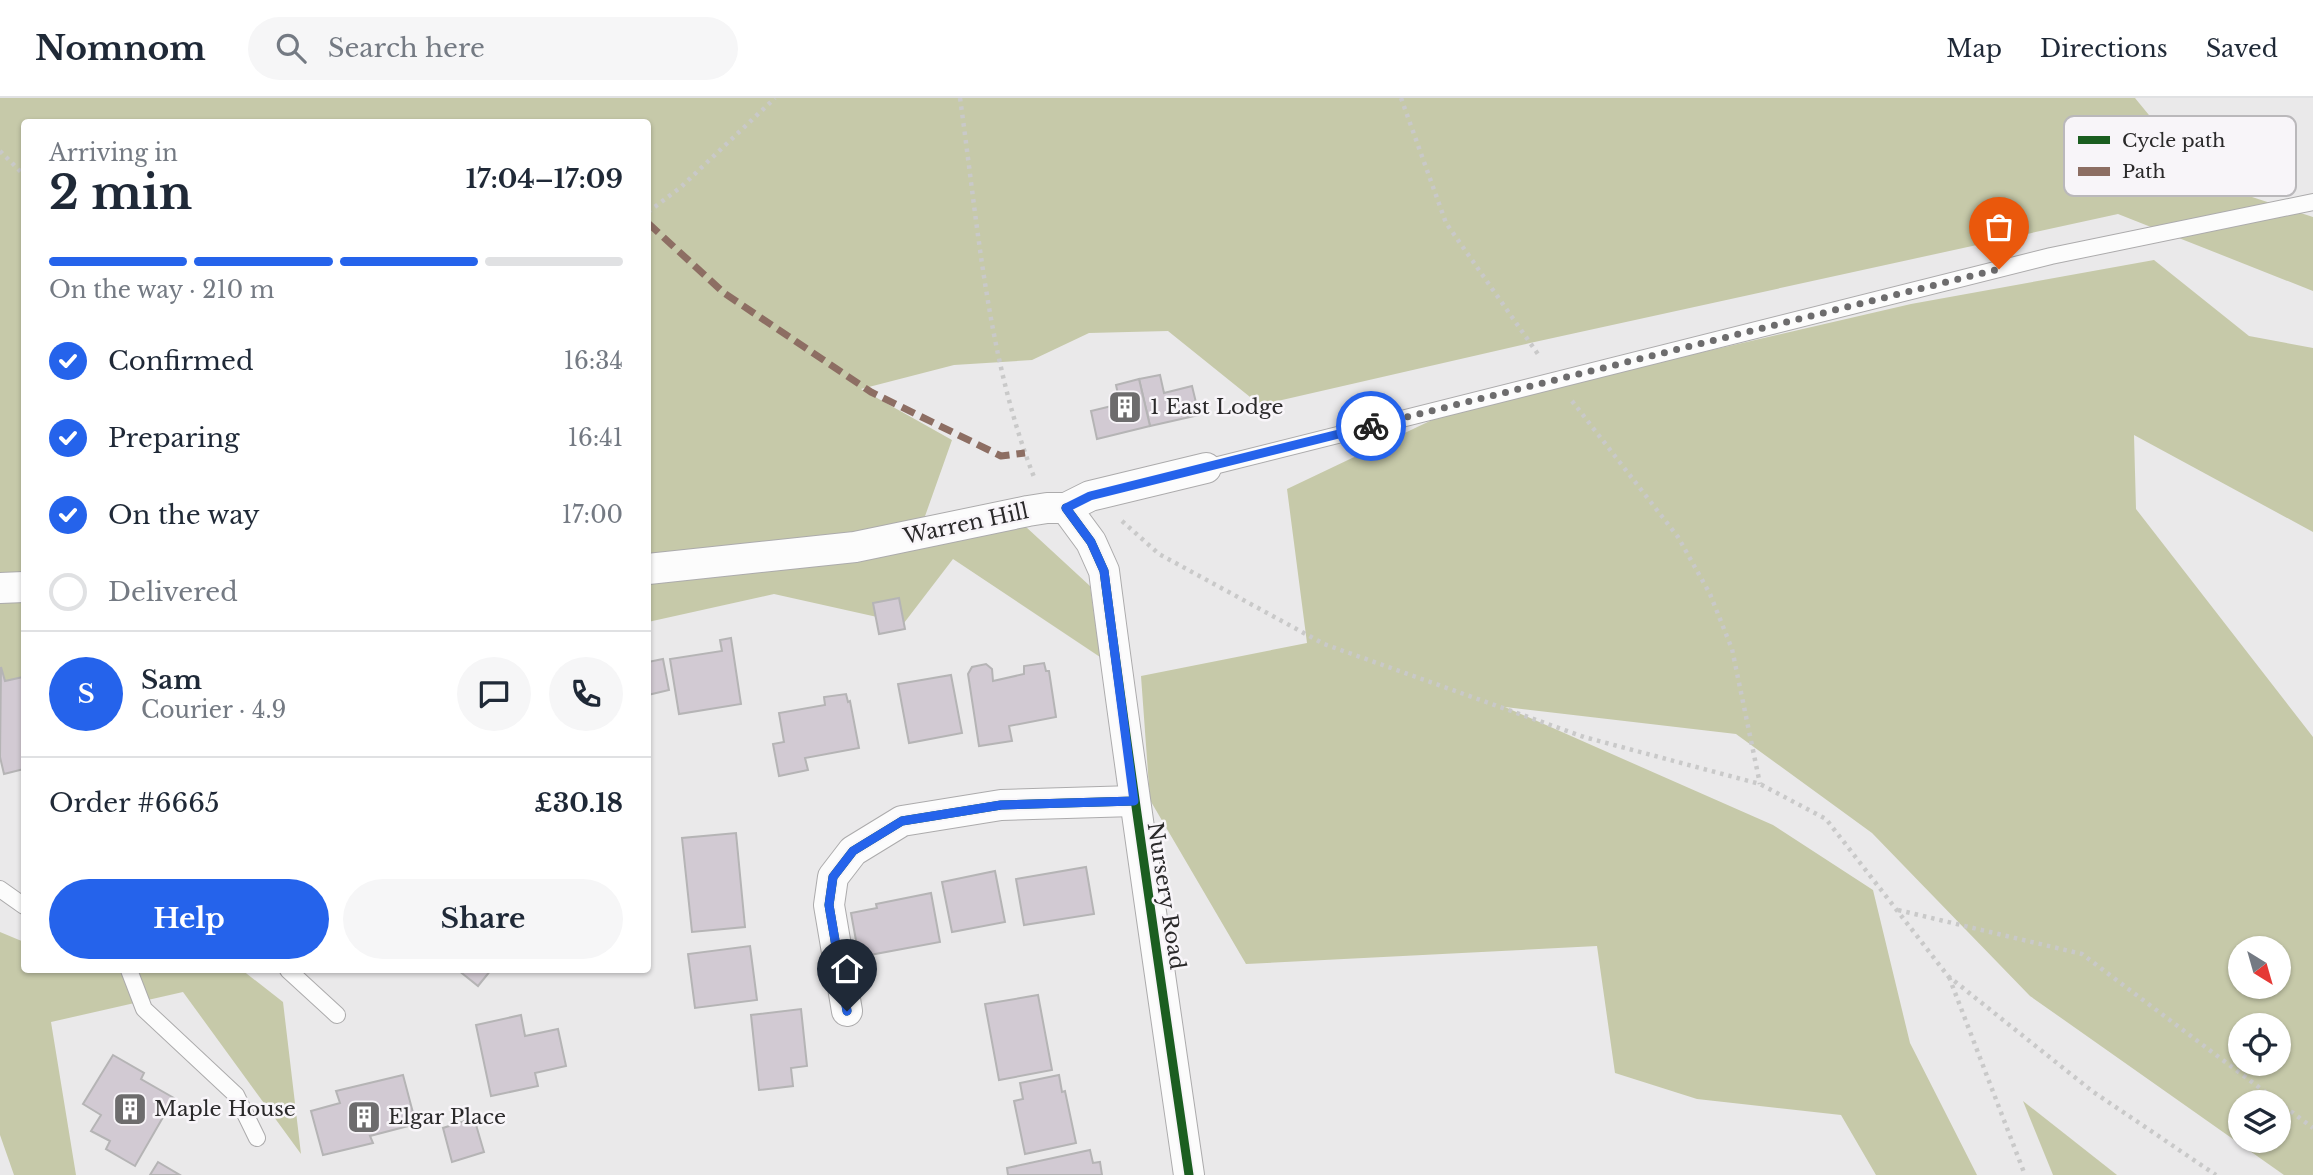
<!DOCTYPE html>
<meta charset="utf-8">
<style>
:root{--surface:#fff;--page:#f6f6f7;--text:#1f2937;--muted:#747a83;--line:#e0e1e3;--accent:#2563eb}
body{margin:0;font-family:"Libre Baskerville",serif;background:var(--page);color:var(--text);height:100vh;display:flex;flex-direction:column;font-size:26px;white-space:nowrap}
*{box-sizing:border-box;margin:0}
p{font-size:23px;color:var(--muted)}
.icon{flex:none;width:38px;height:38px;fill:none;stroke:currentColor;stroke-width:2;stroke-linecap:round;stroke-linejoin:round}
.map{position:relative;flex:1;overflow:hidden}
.panel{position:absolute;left:21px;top:21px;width:630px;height:854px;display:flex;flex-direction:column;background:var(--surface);border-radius:7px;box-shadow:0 2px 5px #0004}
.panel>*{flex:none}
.needle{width:46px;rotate:143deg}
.buttons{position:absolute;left:2228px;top:838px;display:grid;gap:14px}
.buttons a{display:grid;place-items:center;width:63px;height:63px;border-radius:50%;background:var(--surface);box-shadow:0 2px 5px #0004;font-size:35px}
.pin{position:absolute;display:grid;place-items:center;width:60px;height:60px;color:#fff;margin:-72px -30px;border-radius:50% 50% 50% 0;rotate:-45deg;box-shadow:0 0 7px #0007}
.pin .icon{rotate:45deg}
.courier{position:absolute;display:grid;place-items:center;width:70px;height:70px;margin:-35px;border:5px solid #2563eb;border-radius:50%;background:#fff;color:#222;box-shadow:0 2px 9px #0007}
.summary em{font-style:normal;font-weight:700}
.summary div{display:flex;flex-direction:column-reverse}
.summary{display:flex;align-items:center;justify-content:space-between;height:119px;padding:0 28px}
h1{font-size:46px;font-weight:700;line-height:52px}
.bar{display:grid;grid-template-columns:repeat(4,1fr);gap:10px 7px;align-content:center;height:84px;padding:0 28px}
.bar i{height:9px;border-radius:5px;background:var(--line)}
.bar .current{background:var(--accent)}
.bar p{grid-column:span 4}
.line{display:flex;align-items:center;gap:18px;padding:0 28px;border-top:2px solid var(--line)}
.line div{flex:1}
.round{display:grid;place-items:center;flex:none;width:74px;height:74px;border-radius:37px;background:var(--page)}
ol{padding:0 28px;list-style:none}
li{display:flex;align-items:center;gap:21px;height:77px}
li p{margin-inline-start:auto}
li .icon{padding:7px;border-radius:50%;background:var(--accent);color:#fff;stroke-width:4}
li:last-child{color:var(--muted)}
li i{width:38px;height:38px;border:4px solid var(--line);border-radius:50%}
.action{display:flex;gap:14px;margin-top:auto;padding:14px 28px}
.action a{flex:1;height:80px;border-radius:42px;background:var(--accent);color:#fff;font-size:28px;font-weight:700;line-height:80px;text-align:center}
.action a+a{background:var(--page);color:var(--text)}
header{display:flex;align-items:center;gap:42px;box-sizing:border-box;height:98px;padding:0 35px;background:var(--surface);border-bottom:2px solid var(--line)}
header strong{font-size:33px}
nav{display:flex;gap:38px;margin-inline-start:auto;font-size:24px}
.search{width:490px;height:63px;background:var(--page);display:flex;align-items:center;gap:18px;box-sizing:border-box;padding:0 24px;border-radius:38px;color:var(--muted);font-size:26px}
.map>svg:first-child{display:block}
.forest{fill:#c6c9a9;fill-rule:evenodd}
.building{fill:#d2cad3;stroke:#b5b4b5;stroke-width:2}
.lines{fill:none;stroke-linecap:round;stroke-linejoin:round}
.lane-casing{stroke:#acabac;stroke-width:18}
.street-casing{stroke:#acabac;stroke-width:32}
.path{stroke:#c9c9c9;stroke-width:4.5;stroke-dasharray:3.5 5;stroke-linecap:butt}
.lane{stroke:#fcfcfc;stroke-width:16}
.street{stroke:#fcfcfc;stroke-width:30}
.quiet{stroke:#8d6e63;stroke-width:7;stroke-dasharray:14 7;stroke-linecap:butt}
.cycleway-casing{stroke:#f8f5f9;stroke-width:13}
.cycleway{stroke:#1b5e20;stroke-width:9}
.done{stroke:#6d6c6d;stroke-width:7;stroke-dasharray:0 12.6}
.route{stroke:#2563eb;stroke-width:9}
.labels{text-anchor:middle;stroke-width:5;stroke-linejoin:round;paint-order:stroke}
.poi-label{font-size:21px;fill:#2a292a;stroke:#f8f5f9;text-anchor:start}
.street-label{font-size:21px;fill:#2a292a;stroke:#f8f5f9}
.key{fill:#f8f5f9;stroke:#bab8bb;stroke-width:2}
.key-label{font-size:19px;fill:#2a292a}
</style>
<header>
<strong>Nomnom</strong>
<div class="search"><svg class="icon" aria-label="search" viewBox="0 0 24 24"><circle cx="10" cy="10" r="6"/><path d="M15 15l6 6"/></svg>Search here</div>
<nav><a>Map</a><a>Directions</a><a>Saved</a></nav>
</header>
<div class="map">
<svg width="2313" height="1077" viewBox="0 0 2313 1077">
<rect width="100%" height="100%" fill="#eae9ea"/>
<g class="forest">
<path d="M0,0H2135L2203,83L2313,119V193L2118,116L1530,245L1260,307L1168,233L1089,235L1032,262L954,267L861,291L952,342L924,421L1012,416L1090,488L1100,559L953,461L904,525L774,496L648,524V24H24V608L0,613Z"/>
<path d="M2154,162L2249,238L2313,250V434L2134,337L2136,411L2313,639V1077H2284L2030,898L1872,735L1736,636L1505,609L1773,727L1873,792L1910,945L1977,1077H1876L1841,1017L1697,1001L1615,975L1597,848L1246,866L1150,702L1141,578L1307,545L1287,391L1453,312L1911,206ZM2240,850H2278V889H2240ZM2240,928H2278V966H2240ZM2240,1004H2278V1043H2240Z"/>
<path d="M0,834L24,844V872H242L283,904L301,1056L183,894L51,924L76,1077H14L0,1037Z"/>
<path d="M2023,1003L2117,1077H2053Z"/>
</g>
<g class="building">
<path d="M1160,277L1164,295L1192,288L1199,317L1150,328L1139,281Z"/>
<path d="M1139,281L1150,328L1097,341L1091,313L1120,306L1116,287Z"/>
<path d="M899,500L905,531L879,536L873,505Z"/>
<path d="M731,540L741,606L679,616L670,561L722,553L720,542Z"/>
<path d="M663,561L669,592L648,597V564Z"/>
<path d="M1044,565L1046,573H1049L1056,619L1009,628L1012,643L979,648L968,576L972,569L986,566L992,571L993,583L1024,576V568Z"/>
<path d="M1,569L5,583L23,579L24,584V671L4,676L0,659Z"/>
<path d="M951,577L962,635L909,645L898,586Z"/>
<path d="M846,596L848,604L850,603L859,650L805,660L808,672L779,678L773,646L784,644L779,615L825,607L824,599Z"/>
<path d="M736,735L745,829L692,834L682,740Z"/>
<path d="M1086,769L1094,816L1024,827L1016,781Z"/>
<path d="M995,773L1005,824L952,834L942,784Z"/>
<path d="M931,795L940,844L859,859L851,815L877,810L876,806Z"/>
<path d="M750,848L757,902L695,910L688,856Z"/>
<path d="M458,872H491L478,888Z"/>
<path d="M1038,897L1052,972L999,982L985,906Z"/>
<path d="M801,911L807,968L791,970L793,988L759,992L751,917Z"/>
<path d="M521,917L525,938L558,931L566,968L535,975L538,988L491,998L476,927Z"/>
<path d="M113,957L144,975L141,981L174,1000L135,1068L106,1051L110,1043L91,1033L101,1017L83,1006Z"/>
<path d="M403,977L416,1026L370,1038L373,1045L323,1057L311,1013L340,1005L336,993Z"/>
<path d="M1059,977L1062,994L1065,993L1076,1045L1025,1056L1014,1003L1023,1001L1020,985Z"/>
<path d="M474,1020L484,1054L452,1064L443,1030Z"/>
<path d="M1090,1052L1093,1065L1100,1064L1102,1077H1008L1007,1070Z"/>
<path d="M158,1064L180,1077H150Z"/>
</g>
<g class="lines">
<g class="lane-casing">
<g id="lane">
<path d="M1206,370L2051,158L2313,104"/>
<path d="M0,791L24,808"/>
<path d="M129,872L144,911L236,997L257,1040"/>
<path d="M288,872L337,917"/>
</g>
</g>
<g class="street-casing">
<g id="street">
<path d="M1066,410L1091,444L1104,473C1130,675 1160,876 1189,1077"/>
<path d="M648,471L855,449L1028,413L1047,410H1066L1090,398L1206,370"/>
<path d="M0,490L24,489"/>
<path d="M847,913L829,807L833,779L853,753L902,723L1001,707L1134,703"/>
</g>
</g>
<g class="path">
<path d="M960,0C978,127 987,259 1034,379"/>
<path d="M1401,0L1446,125L1540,259"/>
<path d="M0,53L24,77"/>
<path d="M648,114L681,89L775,0"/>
<path d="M1572,303L1678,439L1710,496L1732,551L1760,686"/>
<path d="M1122,423L1159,456L1324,546L1584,639L1760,686L1826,721L1948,878L2092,993L2216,1077"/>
<path d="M1898,812L2082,856L2313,1030"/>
<path d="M1949,879L2025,1077"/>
</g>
<use href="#lane" class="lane"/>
<use href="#street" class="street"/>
<path class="quiet" d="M648,125L724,195L871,294L1001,358L1025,355"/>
<g class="cycleway-casing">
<g id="cycleway">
<path d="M1066,410L1091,444L1104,473C1130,675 1160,876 1189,1077"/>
<path d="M847,913L829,807L833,779L853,753L902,723L1001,707L1134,703"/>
</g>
</g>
<use href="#cycleway" class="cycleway"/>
</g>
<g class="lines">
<path class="done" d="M1371,328L1999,171"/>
<path class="route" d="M847,913L829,807L833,779L853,753L902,723L1001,707L1134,703L1104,473L1091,444L1066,410L1090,398L1371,328"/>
</g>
<defs>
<g id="building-square" transform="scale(1.75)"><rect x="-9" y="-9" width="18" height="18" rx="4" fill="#6d6c6d" stroke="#f8f5f9"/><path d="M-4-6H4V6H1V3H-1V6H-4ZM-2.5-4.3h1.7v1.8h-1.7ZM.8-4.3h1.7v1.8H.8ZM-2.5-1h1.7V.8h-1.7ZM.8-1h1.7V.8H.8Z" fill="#fff"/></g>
</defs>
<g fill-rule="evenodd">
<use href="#building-square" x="1125" y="309"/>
<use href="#building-square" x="130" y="1011"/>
<use href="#building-square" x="364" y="1019"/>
</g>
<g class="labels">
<g class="poi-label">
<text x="1150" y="316">1 East Lodge</text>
<text x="154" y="1018">Maple House</text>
<text x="388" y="1026">Elgar Place</text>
</g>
<g class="street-label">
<text transform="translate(966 426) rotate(-12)" y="7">Warren Hill</text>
<text transform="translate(1166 798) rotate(81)" y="7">Nursery Road</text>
</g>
</g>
<rect x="2064" y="18" width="232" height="80" rx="10" class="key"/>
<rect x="2078" y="38" width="32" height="8" fill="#1b5e20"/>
<rect x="2078" y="69" width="32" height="9" fill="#8d6e63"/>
<g class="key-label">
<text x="2122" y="49">Cycle path</text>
<text x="2122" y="80">Path</text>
</g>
</svg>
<div class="buttons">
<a><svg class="needle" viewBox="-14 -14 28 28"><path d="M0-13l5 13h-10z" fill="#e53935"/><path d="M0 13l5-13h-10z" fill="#747a83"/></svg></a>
<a><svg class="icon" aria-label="locate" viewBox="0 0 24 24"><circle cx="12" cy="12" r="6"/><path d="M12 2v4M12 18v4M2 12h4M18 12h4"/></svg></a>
<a><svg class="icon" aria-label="layers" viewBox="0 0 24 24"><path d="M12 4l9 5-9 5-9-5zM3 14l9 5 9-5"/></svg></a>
</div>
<div class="pin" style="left:1999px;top:171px;background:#ea580c"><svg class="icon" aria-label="bag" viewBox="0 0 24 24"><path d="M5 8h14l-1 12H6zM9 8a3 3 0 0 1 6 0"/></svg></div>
<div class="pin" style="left:847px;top:913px;background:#1f2937"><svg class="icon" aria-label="home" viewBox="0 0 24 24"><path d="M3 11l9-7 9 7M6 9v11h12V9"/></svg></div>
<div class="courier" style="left:1371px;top:328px"><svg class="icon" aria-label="bike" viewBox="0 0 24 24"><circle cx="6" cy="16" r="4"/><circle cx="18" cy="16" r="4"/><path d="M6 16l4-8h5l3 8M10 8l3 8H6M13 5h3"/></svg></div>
<section class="panel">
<div class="summary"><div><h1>2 min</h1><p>Arriving in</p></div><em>17:04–17:09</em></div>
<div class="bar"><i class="current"></i><i class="current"></i><i class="current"></i><i></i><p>On the way · 210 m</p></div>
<ol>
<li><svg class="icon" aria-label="check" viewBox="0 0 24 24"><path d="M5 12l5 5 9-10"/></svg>Confirmed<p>16:34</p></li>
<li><svg class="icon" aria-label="check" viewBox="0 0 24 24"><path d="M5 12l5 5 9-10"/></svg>Preparing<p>16:41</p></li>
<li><svg class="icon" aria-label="check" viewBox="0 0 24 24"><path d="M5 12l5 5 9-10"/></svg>On the way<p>17:00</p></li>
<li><i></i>Delivered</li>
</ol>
<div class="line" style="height:126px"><b class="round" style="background:var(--accent);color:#fff">S</b><div><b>Sam</b><p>Courier · 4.9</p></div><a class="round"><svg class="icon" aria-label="chat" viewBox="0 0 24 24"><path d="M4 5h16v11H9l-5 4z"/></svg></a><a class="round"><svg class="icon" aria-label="phone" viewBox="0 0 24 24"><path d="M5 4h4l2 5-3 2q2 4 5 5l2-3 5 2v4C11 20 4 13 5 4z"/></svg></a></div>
<div class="line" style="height:91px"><div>Order #6665</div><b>£30.18</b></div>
<div class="action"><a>Help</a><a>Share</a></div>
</section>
</div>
